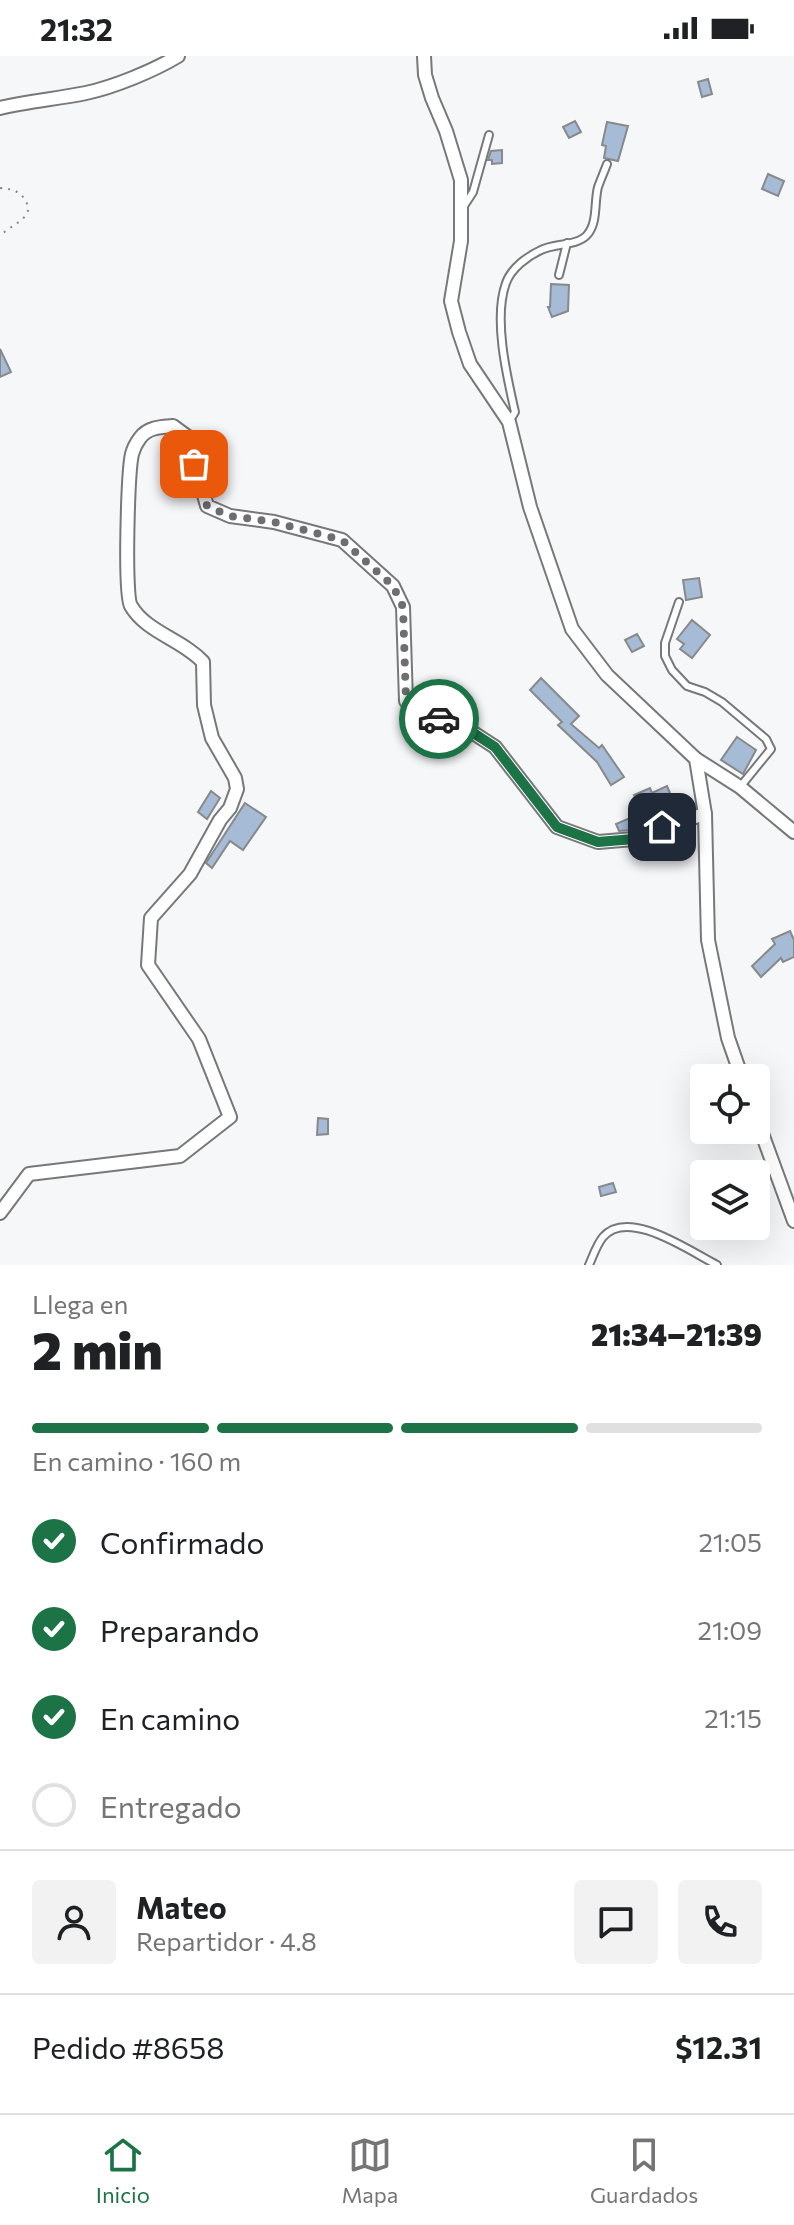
<!DOCTYPE html>
<html lang="es">
<meta charset="utf-8">
<style>
:root{--surface:#fff;--page:#f2f2f2;--text:#202124;--muted:#757577;--line:#e0e0e0;--accent:#1b7346}
body{margin:0;font-family:Commissioner,sans-serif;background:var(--page);color:var(--text);height:100vh;display:flex;flex-direction:column;font-size:30px;white-space:nowrap}
*{box-sizing:border-box;margin:0}
p{font-size:26px;color:var(--muted)}
.icon{flex:none;width:44px;height:44px;fill:none;stroke:currentColor;stroke-width:2;stroke-linecap:round;stroke-linejoin:round}
.map{position:relative;height:1209px;overflow:hidden}
.details{display:flex;flex-direction:column;background:var(--surface);flex:1}
.details>*{flex:none}
.controls{position:absolute;left:690px;top:1008px;display:grid;gap:16px}
.controls a{display:grid;place-items:center;width:80px;height:80px;border-radius:8px;background:var(--surface);box-shadow:0 8px 32px #0002;font-size:40px}
.pin{position:absolute;display:grid;place-items:center;width:68px;height:68px;color:#fff;margin:-34px;border-radius:16px;box-shadow:0 4px 12px #0006}
.courier{position:absolute;display:grid;place-items:center;width:80px;height:80px;margin:-40px;border:6px solid #1b7346;border-radius:50%;background:#fff;color:#222;box-shadow:0 2px 10px #0007}
.overview em{font-style:normal;font-weight:800}
.overview div{display:flex;flex-direction:column-reverse}
.overview{display:flex;align-items:center;justify-content:space-between;height:136px;padding:0 32px}
h1{font-size:52px;font-weight:800;line-height:60px}
.bar{display:grid;grid-template-columns:repeat(4,1fr);gap:12px 8px;align-content:center;height:96px;padding:0 32px}
.bar i{height:10px;border-radius:6px;background:var(--line)}
.bar .on{background:var(--accent)}
.bar p{grid-column:span 4}
.line{display:flex;align-items:center;gap:20px;padding:0 32px;border-top:2px solid var(--line)}
.line div{flex:1}
.round{display:grid;place-items:center;flex:none;width:84px;height:84px;border-radius:8px;background:var(--page)}
ol{padding:0 32px;list-style:none}
li{display:flex;align-items:center;gap:24px;height:88px}
li p{margin-inline-start:auto}
li .icon{padding:8px;border-radius:50%;background:var(--accent);color:#fff;stroke-width:4}
li:last-child{color:var(--muted)}
li i{width:44px;height:44px;border:4px solid var(--line);border-radius:50%}
.status{display:flex;justify-content:space-between;align-items:center;height:56px;padding:0 40px;background:var(--surface);direction:ltr}
.status svg{height:22px;fill:currentColor}
.dock{display:flex;justify-content:space-around;align-items:center;height:112px;border-top:2px solid var(--line);background:var(--surface);font-size:22px;color:var(--muted)}
.dock a{display:grid;justify-items:center;gap:4px}
.dock .on{color:var(--accent)}
.map>svg:first-child{display:block}
.building{fill:#a6bbd6;stroke:#88898b;stroke-width:2}
.lines{fill:none;stroke-linecap:round;stroke-linejoin:round}
.service-casing{stroke:#767879;stroke-width:10}
.minor-casing{stroke:#767879;stroke-width:16}
.path{stroke:#88888a;stroke-width:2;stroke-dasharray:2 6;stroke-linecap:butt}
.service{stroke:#fff;stroke-width:6}
.minor{stroke:#fff;stroke-width:12}
.done{stroke:#6e6e70;stroke-width:8;stroke-dasharray:0 14.4}
.route{stroke:#1b7346;stroke-width:10}
</style>
<div class="status"><b>21:32</b><svg viewBox="0 0 49 12"><path d="M0 12V9h3v3zM5 12V6h3v6zM10 12V3h3v9zM15 12V0h3v12zM26 1h20v11H26zM47 4h2v5h-2z"/></svg></div>
<div class="map">
<svg width="794" height="1209" viewBox="0 0 794 1209">
<rect width="100%" height="100%" fill="#f6f7f9"/>
<g class="building">
<path d="M708,23L712,38L702,41L698,26Z"/>
<path d="M575,65L581,76L569,82L563,71Z"/>
<path d="M607,66L628,70L618,105L604,102L606,90L602,89Z"/>
<path d="M502,94V107L492,108V104H488L491,95Z"/>
<path d="M768,118L784,125L778,140L762,133Z"/>
<path d="M551,228L569,229L568,255L552,261L548,251H550Z"/>
<path d="M0,293L11,316L0,321Z"/>
<path d="M699,522L702,541L686,544L683,524Z"/>
<path d="M692,564L710,579L692,602L680,593L684,588L677,583Z"/>
<path d="M637,578L644,590L632,596L625,584Z"/>
<path d="M541,622L579,660L571,668L599,692L602,689L624,721L611,729L597,706L558,669L562,666L530,634Z"/>
<path d="M737,681L756,694L743,718L721,704Z"/>
<path d="M667,730L677,754L631,774L619,775L616,768L642,757L634,739L650,732L652,737Z"/>
<path d="M211,735L220,742L207,763L198,756Z"/>
<path d="M245,747L266,761L243,794L230,785L212,812L206,807Z"/>
<path d="M790,875L794,884V901L783,906L781,902L761,921L752,910L775,888L772,883Z"/>
<path d="M318,1062L328,1063V1078L317,1079Z"/>
<path d="M613,1127L616,1136L601,1140L599,1131Z"/>
</g>
<g class="lines">
<g class="service-casing">
<g id="service">
<path d="M462,153L473,136L489,79"/>
<path d="M559,219L567,187"/>
<path d="M509,366L515,356C507,321 493,262 506,227C511,212 528,200 541,194C555,187 577,190 587,179C598,167 594,146 598,131C601,123 604,116 607,108"/>
<path d="M679,546L665,587V600L672,614L687,630L705,636L722,646L766,683L771,693L740,731"/>
<path d="M589,1209C593,1200 597,1188 603,1181C628,1151 691,1196 717,1209"/>
</g>
</g>
<g class="minor-casing">
<g id="minor">
<path d="M424,0L425,19L432,42L446,75L461,124V185L451,245L459,276L470,308L509,366L530,451L572,573L607,619L696,703L705,758L708,884L728,982L742,1022"/>
<path d="M0,52C28,45 57,43 86,37C114,31 153,15 178,0"/>
<path d="M696,703L740,731L794,776"/>
<path d="M756,1061L794,1165"/>
<path d="M0,1157L29,1118L180,1100L230,1061L199,983L148,909L151,862L190,818L220,764L230,752L237,733L235,722L212,682L204,649L203,606C183,584 146,576 131,550C124,539 128,416 132,398C133,394 137,386 140,382C148,371 161,371 173,370L188,381L207,450L230,460L274,466L342,484L393,530L403,551L406,645L418,656L475,678L495,691L557,771L598,786L634,783L662,771L705,758"/>
</g>
</g>
<path class="path" d="M0,132C16,133 24,137 29,153L23,163L0,179"/>
<use href="#service" class="service"/>
<use href="#minor" class="minor"/>
</g>
<g class="lines">
<path class="done" d="M194,408L207,450L230,460L274,466L342,484L393,530L403,551L406,645L418,656L439,663"/>
<path class="route" d="M439,663L475,678L495,691L557,771L598,786L634,783L662,771"/>
</g>
</svg>
<div class="controls">
<a><svg class="icon" aria-label="locate" viewBox="0 0 24 24"><circle cx="12" cy="12" r="6"/><path d="M12 2v4M12 18v4M2 12h4M18 12h4"/></svg></a>
<a><svg class="icon" aria-label="layers" viewBox="0 0 24 24"><path d="M12 4l9 5-9 5-9-5zM3 14l9 5 9-5"/></svg></a>
</div>
<div class="pin" style="left:194px;top:408px;background:#ea580c"><svg class="icon" aria-label="bag" viewBox="0 0 24 24"><path d="M5 8h14l-1 12H6zM9 8a3 3 0 0 1 6 0"/></svg></div>
<div class="pin" style="left:662px;top:771px;background:#1f2937"><svg class="icon" aria-label="home" viewBox="0 0 24 24"><path d="M3 11l9-7 9 7M6 9v11h12V9"/></svg></div>
<div class="courier" style="left:439px;top:663px"><svg class="icon" aria-label="car" viewBox="0 0 24 24"><path d="M5 17H2v-5l4-1 3-4h7l3 4 3 1v5h-3M9 17h6M6 11h13"/><circle cx="7" cy="17" r="2"/><circle cx="17" cy="17" r="2"/></svg></div>
</div>
<section class="details">
<div class="overview"><div><h1>2 min</h1><p>Llega en</p></div><em>21:34–21:39</em></div>
<div class="bar"><i class="on"></i><i class="on"></i><i class="on"></i><i></i><p>En camino · 160 m</p></div>
<ol>
<li><svg class="icon" aria-label="check" viewBox="0 0 24 24"><path d="M5 12l5 5 9-10"/></svg>Confirmado<p>21:05</p></li>
<li><svg class="icon" aria-label="check" viewBox="0 0 24 24"><path d="M5 12l5 5 9-10"/></svg>Preparando<p>21:09</p></li>
<li><svg class="icon" aria-label="check" viewBox="0 0 24 24"><path d="M5 12l5 5 9-10"/></svg>En camino<p>21:15</p></li>
<li><i></i>Entregado</li>
</ol>
<div class="line" style="height:144px"><a class="round"><svg class="icon" aria-label="person" viewBox="0 0 24 24"><circle cx="12" cy="8" r="4"/><path d="M4 21q1-7 8-7t8 7"/></svg></a><div><b>Mateo</b><p>Repartidor · 4.8</p></div><a class="round"><svg class="icon" aria-label="chat" viewBox="0 0 24 24"><path d="M4 5h16v11H9l-5 4z"/></svg></a><a class="round"><svg class="icon" aria-label="phone" viewBox="0 0 24 24"><path d="M5 4h4l2 5-3 2q2 4 5 5l2-3 5 2v4C11 20 4 13 5 4z"/></svg></a></div>
<div class="line" style="height:104px"><div>Pedido #8658</div><b>$12.31</b></div>
</section>
<nav class="dock">
<a class="on"><svg class="icon" aria-label="home" viewBox="0 0 24 24"><path d="M3 11l9-7 9 7M6 9v11h12V9"/></svg>Inicio</a>
<a><svg class="icon" aria-label="map" viewBox="0 0 24 24"><path d="M3 6l6-2 6 2 6-2v14l-6 2-6-2-6 2zM9 4v14M15 6v14"/></svg>Mapa</a>
<a><svg class="icon" aria-label="saved" viewBox="0 0 24 24"><path d="M7 4h10v16l-5-4-5 4z"/></svg>Guardados</a>
</nav>
